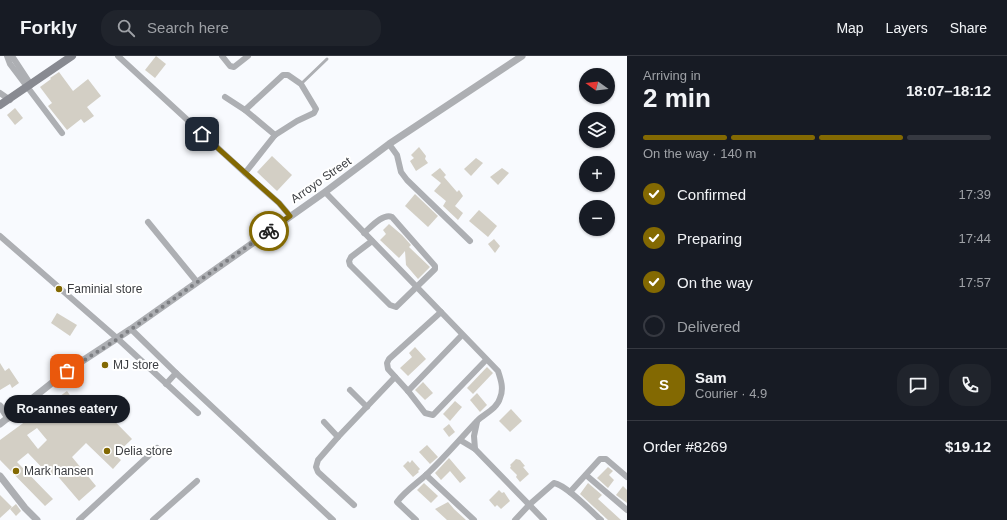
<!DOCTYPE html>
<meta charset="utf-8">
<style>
:root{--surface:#171b24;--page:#20242c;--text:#f1f3f6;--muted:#9ea1a6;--line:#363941;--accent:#836902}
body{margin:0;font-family:Arial,sans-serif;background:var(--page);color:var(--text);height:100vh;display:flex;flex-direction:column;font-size:15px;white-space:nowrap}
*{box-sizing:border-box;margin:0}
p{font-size:13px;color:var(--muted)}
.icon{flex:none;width:22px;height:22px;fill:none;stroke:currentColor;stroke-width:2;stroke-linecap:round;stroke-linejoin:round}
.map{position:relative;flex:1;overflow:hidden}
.drawer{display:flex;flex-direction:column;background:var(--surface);width:380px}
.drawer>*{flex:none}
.needle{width:26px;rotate:285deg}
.controls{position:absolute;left:579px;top:12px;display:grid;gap:8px}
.controls a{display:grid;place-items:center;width:36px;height:36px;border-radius:50%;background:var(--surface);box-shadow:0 1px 3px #0004;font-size:20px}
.pin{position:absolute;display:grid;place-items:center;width:34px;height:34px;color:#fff;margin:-17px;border-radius:8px;box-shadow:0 2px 6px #0006}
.courier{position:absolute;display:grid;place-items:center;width:40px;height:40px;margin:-20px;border:3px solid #836902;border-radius:50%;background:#fff;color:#222;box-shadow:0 1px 5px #0007}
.bubble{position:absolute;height:28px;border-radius:14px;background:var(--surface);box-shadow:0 1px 3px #0004;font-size:13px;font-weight:700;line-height:28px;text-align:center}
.summary em{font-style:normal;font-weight:700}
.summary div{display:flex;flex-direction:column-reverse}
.summary{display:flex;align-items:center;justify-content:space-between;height:68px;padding:0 16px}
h1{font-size:26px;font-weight:700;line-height:30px}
.bar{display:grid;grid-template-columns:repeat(4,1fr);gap:6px 4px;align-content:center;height:48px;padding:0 16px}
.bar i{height:5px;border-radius:3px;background:var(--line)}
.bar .selected{background:var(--accent)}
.bar p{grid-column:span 4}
.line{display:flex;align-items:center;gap:10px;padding:0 16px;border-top:1px solid var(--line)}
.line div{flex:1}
.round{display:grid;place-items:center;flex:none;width:42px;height:42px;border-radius:16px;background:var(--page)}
ol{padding:0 16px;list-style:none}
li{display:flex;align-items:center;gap:12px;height:44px}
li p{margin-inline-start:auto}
li .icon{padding:4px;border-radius:50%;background:var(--accent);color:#fff;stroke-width:4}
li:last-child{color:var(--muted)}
li i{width:22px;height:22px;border:2px solid var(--line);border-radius:50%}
header{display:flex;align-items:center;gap:24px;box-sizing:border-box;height:56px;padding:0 20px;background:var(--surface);border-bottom:1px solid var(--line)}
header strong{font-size:19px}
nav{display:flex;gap:22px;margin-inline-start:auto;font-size:14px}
.search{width:280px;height:36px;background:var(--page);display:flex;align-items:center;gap:10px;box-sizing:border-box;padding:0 14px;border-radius:16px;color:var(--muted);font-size:15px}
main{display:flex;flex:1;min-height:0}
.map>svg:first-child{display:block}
.building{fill:#d3cfc5;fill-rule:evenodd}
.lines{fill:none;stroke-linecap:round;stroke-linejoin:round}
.service{stroke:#adafb3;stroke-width:3}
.minor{stroke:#adafb3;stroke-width:6}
.tertiary{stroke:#adafb3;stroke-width:7}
.secondary{stroke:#888a91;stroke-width:8}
.done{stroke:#7d7f83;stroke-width:4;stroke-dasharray:0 7.2}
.route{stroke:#836902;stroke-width:5}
.poi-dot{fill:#836902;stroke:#fff;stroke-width:1.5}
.labels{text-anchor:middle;stroke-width:4;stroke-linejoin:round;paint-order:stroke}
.street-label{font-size:12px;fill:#3b3d41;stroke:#fff}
.poi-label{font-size:12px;fill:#3b3d41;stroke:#fff;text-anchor:start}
</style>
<header>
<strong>Forkly</strong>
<div class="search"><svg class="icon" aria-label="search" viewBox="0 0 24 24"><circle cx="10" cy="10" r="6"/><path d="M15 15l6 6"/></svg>Search here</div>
<nav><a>Map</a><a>Layers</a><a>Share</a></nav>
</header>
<main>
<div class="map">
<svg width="627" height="464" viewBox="0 0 627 464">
<rect width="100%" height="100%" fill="#f8fafe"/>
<g class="building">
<path d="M156,0L166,8L155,22L145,14Z"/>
<path d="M59,16L73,35L88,23L101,40L87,51L94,60L84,67L81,63L67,74L48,50L52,47L40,31L51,23L50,22Z"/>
<path d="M15,52L23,62L15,69L7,59Z"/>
<path d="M419,91L426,100L425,103L428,107L416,115L410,105L414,102L411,99Z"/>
<path d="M272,100L292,119L277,135L257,116Z"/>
<path d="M476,102L483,107L471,120L464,113Z"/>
<path d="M440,112L446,119L444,121L457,136L459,134L463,140L455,150L463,157L458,164L443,150L446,145L434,135L441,127L431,119Z"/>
<path d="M502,112L509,117L498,129L490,121Z"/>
<path d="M415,138L438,160L428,171L405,150Z"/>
<path d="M479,154L497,170L488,181L469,165Z"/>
<path d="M389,168L402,179L411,189L409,191L430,211L418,223L406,209L405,195L399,202L380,184L386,178L383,174Z"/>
<path d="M494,183L500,190L495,197L488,188Z"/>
<path d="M57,257L77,269L70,280L51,267Z"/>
<path d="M415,291L426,303L408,320L400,312L412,301L409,297Z"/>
<path d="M0,307L5,315L9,312L19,327L12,332L10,328L0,334Z"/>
<path d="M487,311L493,317L473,338L467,332Z"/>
<path d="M423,326L433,337L425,344L415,334Z"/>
<path d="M67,335L74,345L63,353L70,362L91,341L132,383L115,399L121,404L113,413L86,387L72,401L96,430L79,445L55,417L51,421L28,397L17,406L53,443L45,450L0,404V384ZM37,372L47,384L38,393L27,379Z"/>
<path d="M477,337L487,349L480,356L470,344Z"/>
<path d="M455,345L462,351L450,365L443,358Z"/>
<path d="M511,353L522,365L510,376L499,365Z"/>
<path d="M449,368L455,376L449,381L443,373Z"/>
<path d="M427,389L438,401L430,408L419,396Z"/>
<path d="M449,402L466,422L460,427L450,415L441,424L435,417Z"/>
<path d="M516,403L520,404L525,410L523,411L529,418L520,426L516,421L517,419L510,412L511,410L510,409Z"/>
<path d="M412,404L420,413L418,415L419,416L413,421L403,410L408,405L410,407Z"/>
<path d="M608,411L613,415L609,419L614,424L608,432L597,422Z"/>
<path d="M424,427L438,440L431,447L417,434Z"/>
<path d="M588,427L602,439L598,443L621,464H608L580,438Z"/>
<path d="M623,430L627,434V447L616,439Z"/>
<path d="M499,434L502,437L504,436L510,445L501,453L497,449L495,451L489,444Z"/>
<path d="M0,439L12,451L0,462Z"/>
<path d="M448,446L454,453L466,464H447L435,453Z"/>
<path d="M16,448L21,455L16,460L10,453Z"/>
</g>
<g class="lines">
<path class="service" d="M301,28L327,3"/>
<g class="minor">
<path d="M7,0L10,8L62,77"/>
<path d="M12,0L31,29"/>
<path d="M118,0L245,117L279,147L290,160"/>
<path d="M222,0L230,10L234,11L248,0"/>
<path d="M0,37L10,44"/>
<path d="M225,41L245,54L275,79"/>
<path d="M245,54L283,19H288L301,28L316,53L314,57L297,65L275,79L245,117"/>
<path d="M389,88L397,99L401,116L407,124L470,185"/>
<path d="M325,136L498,315C501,324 504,333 500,342C497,353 484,358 477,365C460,383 444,402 426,419C416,428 405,435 397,446L416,464"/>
<path d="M148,166L197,226"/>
<path d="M364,177C371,171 383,157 392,161L435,210V213L396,251L390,249L350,209L349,205L351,201L372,185"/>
<path d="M0,180L118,283L198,357"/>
<path d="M441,256L389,303L387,307L388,313L408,335L425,357L433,359L486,304"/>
<path d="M131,273L176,317L333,464"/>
<path d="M166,328L176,317"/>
<path d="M350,334L367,351"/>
<path d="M408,335L462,279"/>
<path d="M324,366L338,381"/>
<path d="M477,366L474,380L475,393L544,464"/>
<path d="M460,384L475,393"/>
<path d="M426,419L474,464"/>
<path d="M586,419L627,454"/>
<path d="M570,436L600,403H606L627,421"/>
<path d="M354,449L318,416L316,411L318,404L338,381L395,321"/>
<path d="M79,464L157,392"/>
<path d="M153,464L197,425"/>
<path d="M515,464L530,448L554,427C566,429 591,455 601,464"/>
</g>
<g class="tertiary">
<path d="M0,350L8,362"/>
<path d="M0,368L67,315L131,273L325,136L389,88L522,0"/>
<path d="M0,420L25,452L37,464"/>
</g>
<path class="secondary" d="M0,49L72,0"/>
</g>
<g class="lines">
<path class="done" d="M67,315L116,284L269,175"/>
<path class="route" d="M202,78L279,147L290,160L269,175"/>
</g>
<g class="poi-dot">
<circle cx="59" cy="233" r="4"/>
<circle cx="105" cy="309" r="4"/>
<circle cx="107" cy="395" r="4"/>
<circle cx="16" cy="415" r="4"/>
</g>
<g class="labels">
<g class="street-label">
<text transform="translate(321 124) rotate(-35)" y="4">Arroyo Street</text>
</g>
<g class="poi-label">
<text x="67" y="237">Faminial store</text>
<text x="113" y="313">MJ store</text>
<text x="115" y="399">Delia store</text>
<text x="24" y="419">Mark hansen</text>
</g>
</g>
</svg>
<div class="controls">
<a><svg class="needle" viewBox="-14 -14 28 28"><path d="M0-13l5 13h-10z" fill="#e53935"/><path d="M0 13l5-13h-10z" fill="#9ea1a6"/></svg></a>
<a><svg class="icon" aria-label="layers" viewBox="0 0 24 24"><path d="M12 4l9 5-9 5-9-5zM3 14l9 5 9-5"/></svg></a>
<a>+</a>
<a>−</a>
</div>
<div class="pin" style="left:67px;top:315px;background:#ea580c"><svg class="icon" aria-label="bag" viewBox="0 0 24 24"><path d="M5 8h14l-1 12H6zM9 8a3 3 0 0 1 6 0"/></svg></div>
<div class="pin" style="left:202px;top:78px;background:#1f2937"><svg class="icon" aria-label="home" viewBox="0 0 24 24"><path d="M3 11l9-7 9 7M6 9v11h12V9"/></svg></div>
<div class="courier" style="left:269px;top:175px"><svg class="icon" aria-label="bike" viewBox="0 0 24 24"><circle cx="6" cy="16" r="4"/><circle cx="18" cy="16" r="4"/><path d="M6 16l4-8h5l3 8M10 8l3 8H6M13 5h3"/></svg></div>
<div class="bubble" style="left:4px;top:339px;width:126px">Ro-annes eatery</div>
</div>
<section class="drawer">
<div class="summary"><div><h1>2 min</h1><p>Arriving in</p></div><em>18:07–18:12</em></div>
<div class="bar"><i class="selected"></i><i class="selected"></i><i class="selected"></i><i></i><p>On the way · 140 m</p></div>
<ol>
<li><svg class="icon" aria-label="check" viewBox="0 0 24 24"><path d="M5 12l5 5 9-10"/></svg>Confirmed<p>17:39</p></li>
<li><svg class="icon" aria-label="check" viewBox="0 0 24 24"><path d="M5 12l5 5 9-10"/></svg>Preparing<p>17:44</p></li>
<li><svg class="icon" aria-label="check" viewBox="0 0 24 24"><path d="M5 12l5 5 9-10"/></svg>On the way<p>17:57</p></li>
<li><i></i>Delivered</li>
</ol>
<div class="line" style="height:72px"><b class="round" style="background:var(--accent);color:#fff">S</b><div><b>Sam</b><p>Courier · 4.9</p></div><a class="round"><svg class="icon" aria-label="chat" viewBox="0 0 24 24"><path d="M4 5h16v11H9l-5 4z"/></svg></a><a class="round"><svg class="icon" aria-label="phone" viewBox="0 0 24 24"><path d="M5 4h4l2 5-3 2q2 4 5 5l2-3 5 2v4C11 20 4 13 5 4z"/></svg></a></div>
<div class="line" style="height:52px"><div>Order #8269</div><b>$19.12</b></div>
</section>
</main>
